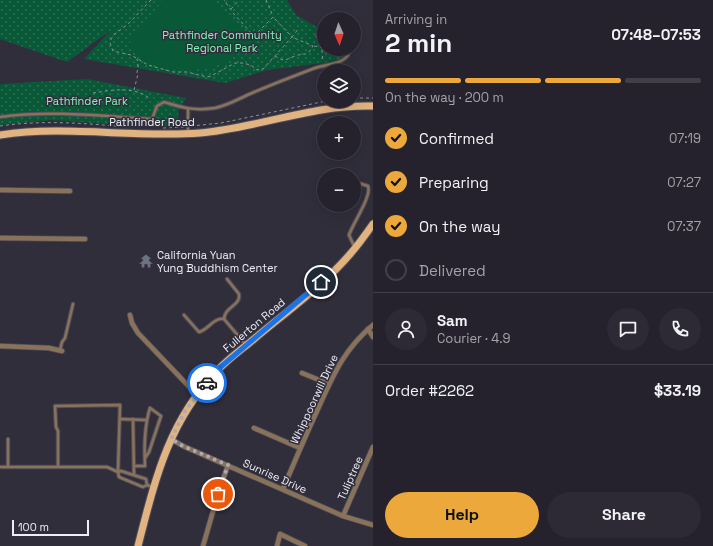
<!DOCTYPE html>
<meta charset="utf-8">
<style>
:root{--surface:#25222d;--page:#2d2a35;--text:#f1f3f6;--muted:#a3a4aa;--line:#423f49;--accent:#eda83b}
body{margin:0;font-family:"Space Grotesk",sans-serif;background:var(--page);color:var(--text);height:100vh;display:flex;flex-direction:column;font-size:15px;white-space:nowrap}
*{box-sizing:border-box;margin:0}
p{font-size:13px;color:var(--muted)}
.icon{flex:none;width:22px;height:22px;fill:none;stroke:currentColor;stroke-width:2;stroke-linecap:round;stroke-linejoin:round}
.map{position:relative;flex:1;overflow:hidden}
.sheet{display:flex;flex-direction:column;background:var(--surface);width:340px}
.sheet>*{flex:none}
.needle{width:26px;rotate:177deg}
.tools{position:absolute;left:317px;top:12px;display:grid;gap:8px}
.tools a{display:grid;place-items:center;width:44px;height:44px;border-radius:50%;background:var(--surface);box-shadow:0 4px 16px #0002,0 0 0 1px var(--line);font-size:20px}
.scale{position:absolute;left:12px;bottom:10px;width:77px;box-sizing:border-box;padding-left:4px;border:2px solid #eeedf6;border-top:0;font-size:11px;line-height:14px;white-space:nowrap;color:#eeedf6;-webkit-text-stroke:3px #312e3c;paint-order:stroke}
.pin{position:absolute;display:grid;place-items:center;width:34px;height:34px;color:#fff;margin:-17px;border:2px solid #fff;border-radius:50%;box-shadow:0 1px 4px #0007}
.courier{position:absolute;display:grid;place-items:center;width:40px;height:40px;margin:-20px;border:3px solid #1a73e8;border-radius:50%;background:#fff;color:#222;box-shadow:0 1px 5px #0007}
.overview em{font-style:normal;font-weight:700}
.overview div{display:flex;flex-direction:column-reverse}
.overview{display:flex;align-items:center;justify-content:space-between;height:68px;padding:0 12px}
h1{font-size:26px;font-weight:700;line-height:30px}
.bar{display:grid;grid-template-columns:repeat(4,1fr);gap:6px 4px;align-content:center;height:48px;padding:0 12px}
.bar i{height:5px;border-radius:3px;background:var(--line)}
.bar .active{background:var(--accent)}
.bar p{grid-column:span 4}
.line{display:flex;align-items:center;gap:10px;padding:0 12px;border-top:1px solid var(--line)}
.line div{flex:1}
.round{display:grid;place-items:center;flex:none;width:42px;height:42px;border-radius:21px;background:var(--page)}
ol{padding:0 12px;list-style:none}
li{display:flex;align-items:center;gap:12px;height:44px}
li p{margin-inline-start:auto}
li .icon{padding:4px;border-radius:50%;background:var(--accent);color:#111;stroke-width:4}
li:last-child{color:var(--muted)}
li i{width:22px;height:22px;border:2px solid var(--line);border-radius:50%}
.cta{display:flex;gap:8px;margin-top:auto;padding:8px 12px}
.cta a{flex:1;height:46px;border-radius:24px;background:var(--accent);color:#111;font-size:16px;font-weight:700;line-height:46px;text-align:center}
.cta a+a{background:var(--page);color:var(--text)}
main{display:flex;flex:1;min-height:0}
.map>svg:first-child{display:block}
.grass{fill:url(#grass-dots)}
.garden{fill:#095838}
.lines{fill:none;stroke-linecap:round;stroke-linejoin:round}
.service-casing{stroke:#4f4d5a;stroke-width:4.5}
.minor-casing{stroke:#4f4d5a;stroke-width:6}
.primary-casing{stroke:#4f4d5a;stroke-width:9}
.path{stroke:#908e9a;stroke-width:1;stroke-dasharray:3 3;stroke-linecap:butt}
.service{stroke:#89725a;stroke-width:2.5}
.minor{stroke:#89725a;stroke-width:4.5}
.primary{stroke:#e1b380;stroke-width:7}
.done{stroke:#acaab5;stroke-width:4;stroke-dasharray:0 7.2}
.route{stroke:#1a73e8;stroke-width:5}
.labels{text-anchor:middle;stroke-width:3;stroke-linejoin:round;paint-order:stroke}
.park-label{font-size:11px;fill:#83f3ba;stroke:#312e3c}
.street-label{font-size:11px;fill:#eeedf6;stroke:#312e3c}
.poi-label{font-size:11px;fill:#eeedf6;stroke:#312e3c;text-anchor:start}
</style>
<main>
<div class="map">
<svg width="373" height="546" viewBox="0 0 373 546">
<defs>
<pattern id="grass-dots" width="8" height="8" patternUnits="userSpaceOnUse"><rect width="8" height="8" fill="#095838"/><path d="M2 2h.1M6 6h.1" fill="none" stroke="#2d7055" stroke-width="1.8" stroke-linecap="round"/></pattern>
</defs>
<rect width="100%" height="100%" fill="#312e3c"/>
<g class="grass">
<path d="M0,0H287L296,15L324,31V49H348L346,56L341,59L323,63L267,70L225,83L84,59L111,30L67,62L0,39Z"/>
<path d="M87,79L186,98L178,111L179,125L135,126L52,120L0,125V85L2,84Z"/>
</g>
<path class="garden" d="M163,0H212L251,42C243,49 236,56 227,61C208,72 171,74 152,64C143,60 135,52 127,46Z"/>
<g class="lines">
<g class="service-casing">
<g id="service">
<path d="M317,36L324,37"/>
<path d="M0,117C50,110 102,116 152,119L157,106L164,102C183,108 195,111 215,108C229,105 240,98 252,93C273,84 294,76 315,68C327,64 349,64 350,49"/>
<path d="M188,133V109"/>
<path d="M355,248L349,235C353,223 372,196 368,186L355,182"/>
<path d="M184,315L199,332C208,330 214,317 224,319L246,345"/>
<path d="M224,319C225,306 241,306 239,294L227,279"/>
<path d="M60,350L62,342L65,338L73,304"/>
<path d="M120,419L146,420"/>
<path d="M133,419L134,475"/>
<path d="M134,466H145C144,446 144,427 150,408L161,416L149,452L145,458"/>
<path d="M0,467H107L118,472L120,405L55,406L56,427L58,431V467"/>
<path d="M8,467V439"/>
<path d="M147,485L146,479L121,471L118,472L119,477L143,487L147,485L153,487"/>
</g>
</g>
<g class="minor-casing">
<g id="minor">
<path d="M0,190L70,191"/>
<path d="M0,238L85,239"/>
<path d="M130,315L132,323L138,333L197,395"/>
<path d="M368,329L373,337"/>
<path d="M0,346L49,348L62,351"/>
<path d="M302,373L329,384"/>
<path d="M254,428L300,448"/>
<path d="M171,439L183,446L343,516L373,525"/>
<path d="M283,489C294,463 305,437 317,411C333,376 343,350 373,325"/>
<path d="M343,516L373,447"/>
<path d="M203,546L218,494L228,465"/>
<path d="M277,546L280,534L305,546"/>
</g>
</g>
<g class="primary-casing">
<g id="primary">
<path d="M0,135C66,125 133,138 200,133C258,128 314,104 373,106"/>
<path d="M138,546C155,480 168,422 217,371C228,359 241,350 254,339C285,313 325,284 351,253C359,244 366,234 373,224"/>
</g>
</g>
<g class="path">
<path d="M151,0L128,24L115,34L111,39L110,43L113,51L131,55L148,65L173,72H187L207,77L211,76L235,63H242L251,65L257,70L263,69L292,37L273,17L255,35H253L233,13L224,0"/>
<path d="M266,0L273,16"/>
<path d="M231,9L239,0"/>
<path d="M314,46L333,50"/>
<path d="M322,50L323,62"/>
<path d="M275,56C285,63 286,59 295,56C305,52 306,58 313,46L292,37L299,28"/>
<path d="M134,90L138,74L137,73L138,66L137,59"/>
<path d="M93,93C112,90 133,86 149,98"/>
<path d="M354,98H373"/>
<path d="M0,126C42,120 84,123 126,127"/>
<path d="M191,126L221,123L326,101"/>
<path d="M163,128L184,127"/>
</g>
<use href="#service" class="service"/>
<use href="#minor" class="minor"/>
<use href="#primary" class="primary"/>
</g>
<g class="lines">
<path class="done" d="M207,383L185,411L171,439L183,446L228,465L218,494"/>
<path class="route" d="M207,383L217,370L321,282"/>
</g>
<defs>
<g id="temple-bare" transform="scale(1.08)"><path d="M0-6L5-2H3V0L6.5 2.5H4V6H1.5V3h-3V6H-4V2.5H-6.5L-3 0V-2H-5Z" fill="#6b7280" stroke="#312e3c" stroke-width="2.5" paint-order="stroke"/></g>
</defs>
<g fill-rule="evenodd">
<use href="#temple-bare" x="146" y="261"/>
</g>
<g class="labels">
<g class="park-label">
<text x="222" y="39">Pathfinder Community<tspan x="222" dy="13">Regional Park</tspan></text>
<text x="87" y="105">Pathfinder Park</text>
</g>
<g class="street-label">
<text x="152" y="126">Pathfinder Road</text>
<text transform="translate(254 325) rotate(-40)" y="4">Fullerton Road</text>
<text transform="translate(314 399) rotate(-65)" y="4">Whippoorwill Drive</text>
<text transform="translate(275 476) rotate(24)" y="4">Sunrise Drive</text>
<text transform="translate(350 478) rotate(-66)" y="4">Tuliptree</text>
</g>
<g class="poi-label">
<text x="157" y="259">California Yuan<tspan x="157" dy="13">Yung Buddhism Center</tspan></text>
</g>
</g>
</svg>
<div class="tools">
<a><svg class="needle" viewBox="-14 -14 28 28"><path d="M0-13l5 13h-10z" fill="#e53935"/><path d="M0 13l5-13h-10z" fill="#a3a4aa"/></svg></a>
<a><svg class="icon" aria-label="layers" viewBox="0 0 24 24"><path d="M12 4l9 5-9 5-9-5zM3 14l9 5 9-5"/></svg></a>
<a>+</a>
<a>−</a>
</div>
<div class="scale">100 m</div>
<div class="pin" style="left:218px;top:494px;background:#ea580c"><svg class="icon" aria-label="bag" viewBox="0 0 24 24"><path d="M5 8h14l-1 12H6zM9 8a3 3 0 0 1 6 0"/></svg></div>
<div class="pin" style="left:321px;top:282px;background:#1f2937"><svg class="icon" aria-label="home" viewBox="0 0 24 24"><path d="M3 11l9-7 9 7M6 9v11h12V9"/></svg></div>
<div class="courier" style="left:207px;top:383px"><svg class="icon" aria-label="car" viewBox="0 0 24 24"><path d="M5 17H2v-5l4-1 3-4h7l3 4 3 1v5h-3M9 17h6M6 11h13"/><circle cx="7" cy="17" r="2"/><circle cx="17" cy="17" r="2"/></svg></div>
</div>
<section class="sheet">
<div class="overview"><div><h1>2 min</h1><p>Arriving in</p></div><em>07:48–07:53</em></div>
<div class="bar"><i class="active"></i><i class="active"></i><i class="active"></i><i></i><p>On the way · 200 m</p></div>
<ol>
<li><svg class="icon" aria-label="check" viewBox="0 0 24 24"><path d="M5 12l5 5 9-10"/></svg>Confirmed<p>07:19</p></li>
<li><svg class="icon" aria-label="check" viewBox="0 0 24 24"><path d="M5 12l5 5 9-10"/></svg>Preparing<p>07:27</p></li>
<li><svg class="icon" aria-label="check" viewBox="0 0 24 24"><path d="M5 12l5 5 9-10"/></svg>On the way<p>07:37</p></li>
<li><i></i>Delivered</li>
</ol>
<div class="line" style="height:72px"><a class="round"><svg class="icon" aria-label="person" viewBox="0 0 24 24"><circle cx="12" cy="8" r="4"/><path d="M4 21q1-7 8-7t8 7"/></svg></a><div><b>Sam</b><p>Courier · 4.9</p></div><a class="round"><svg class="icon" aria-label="chat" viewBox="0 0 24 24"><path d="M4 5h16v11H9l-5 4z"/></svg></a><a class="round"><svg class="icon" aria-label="phone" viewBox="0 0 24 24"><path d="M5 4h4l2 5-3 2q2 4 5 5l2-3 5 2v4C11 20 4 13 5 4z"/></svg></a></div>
<div class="line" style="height:52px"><div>Order #2262</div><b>$33.19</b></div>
<div class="cta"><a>Help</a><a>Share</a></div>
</section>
</main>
